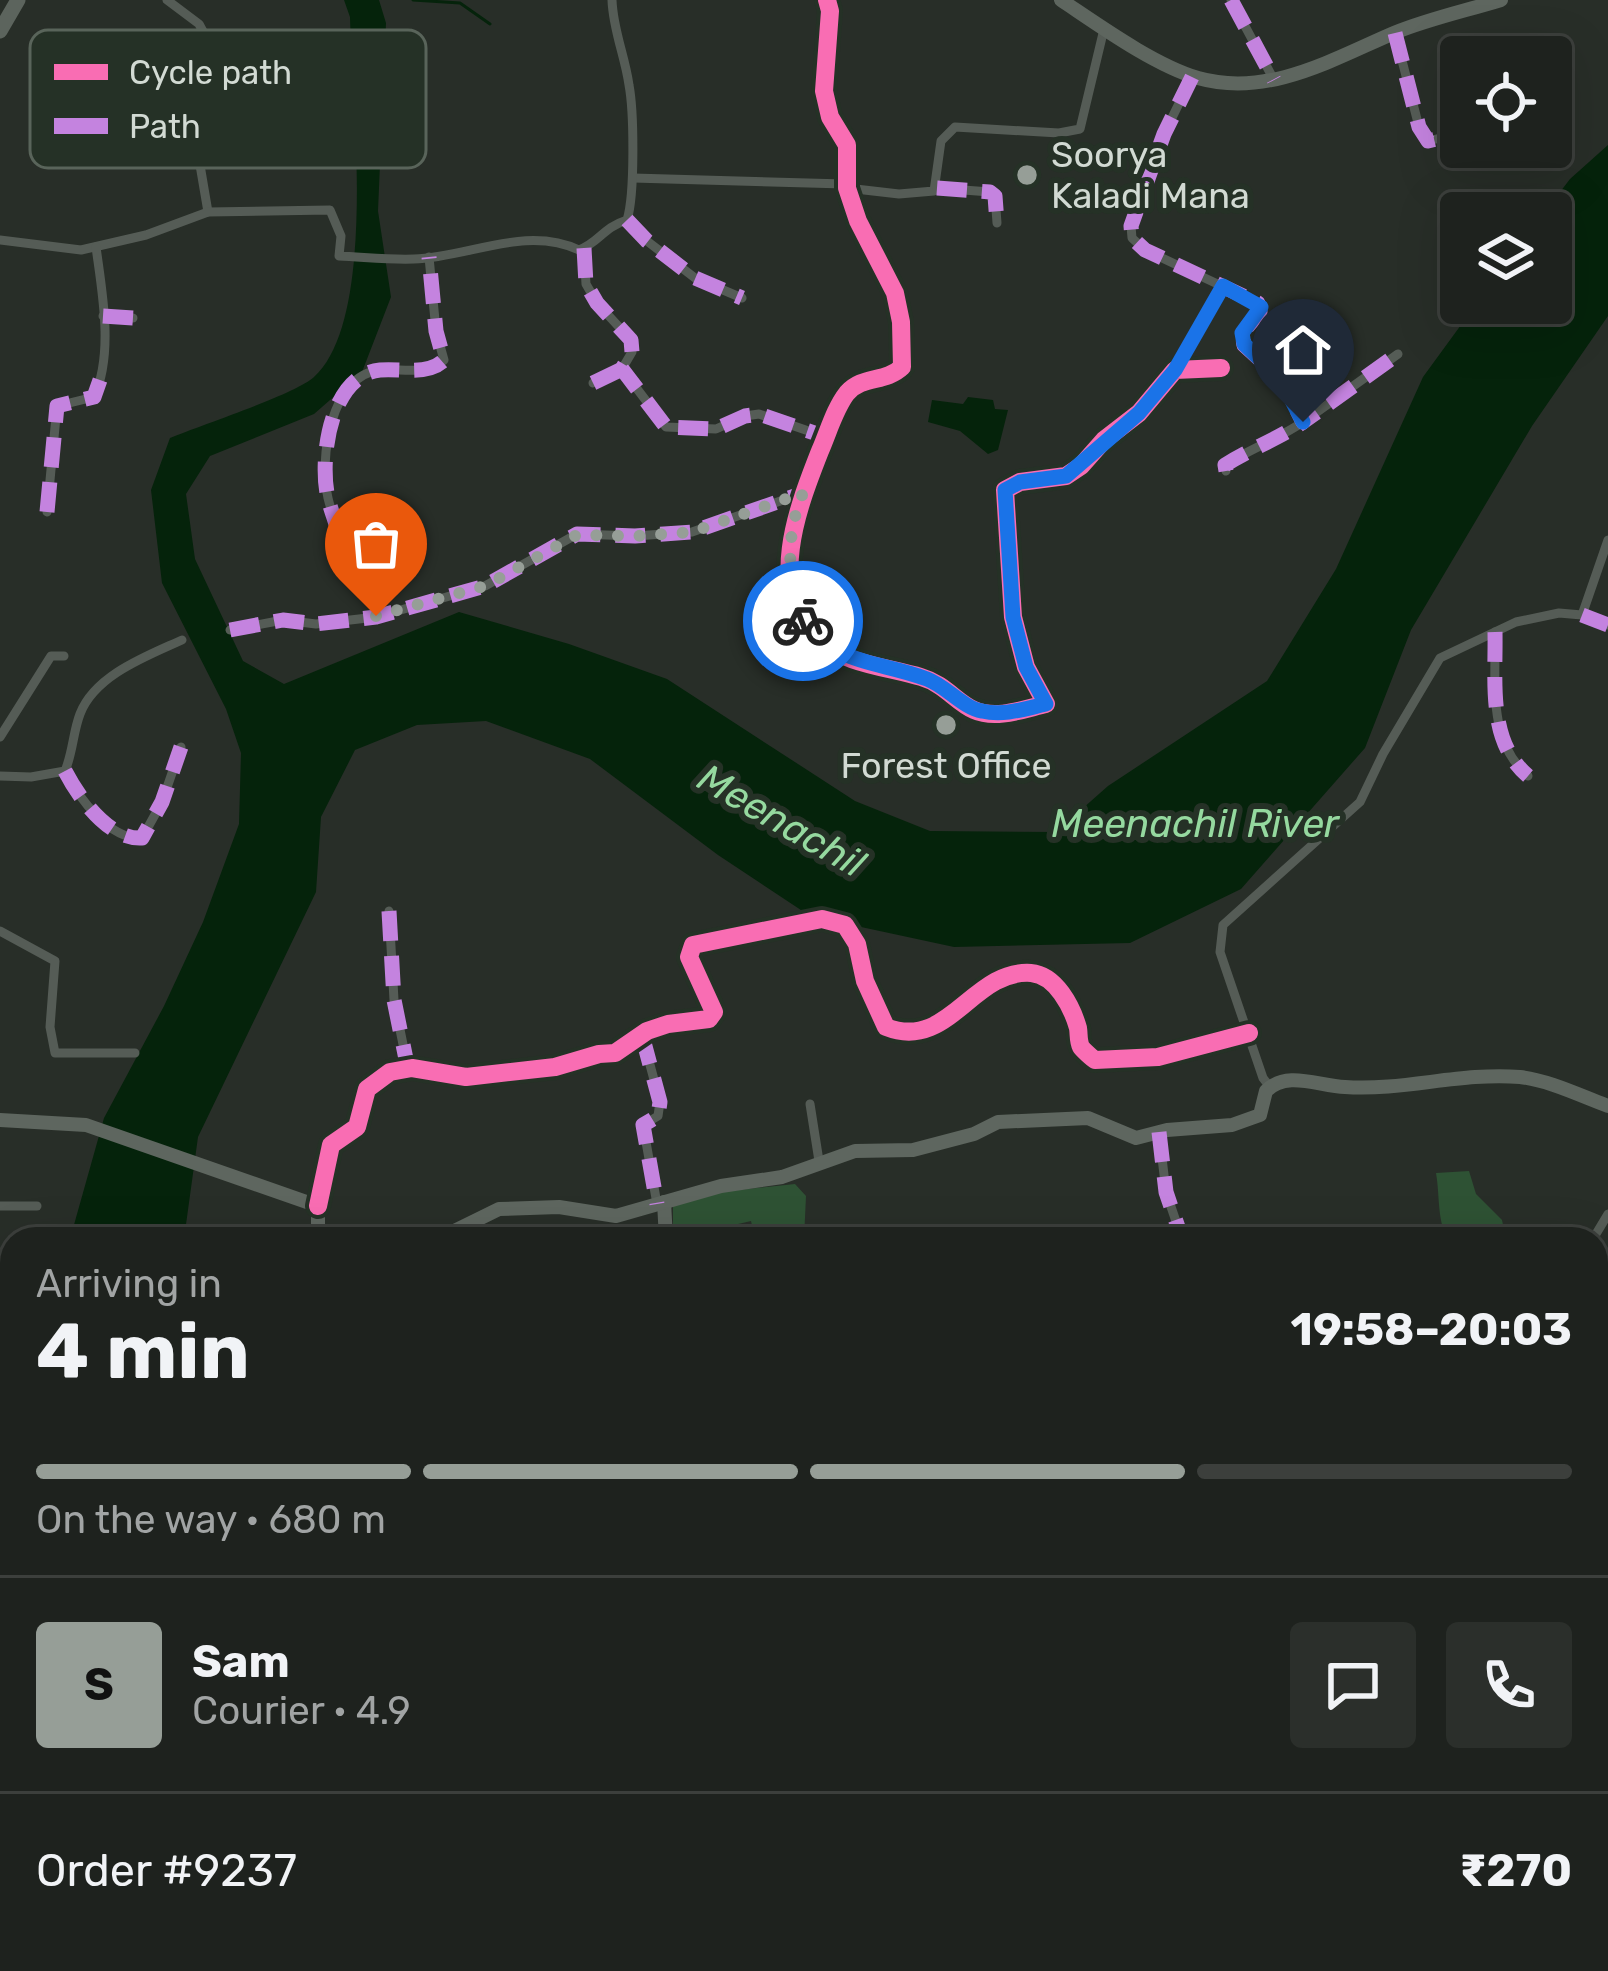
<!DOCTYPE html>
<meta charset="utf-8">
<style>
:root{--surface:#1e221e;--page:#2b2f2b;--text:#f1f3f6;--muted:#a1a4a4;--line:#3c3f3c;--accent:#969e97}
body{margin:0;font-family:Rubik,sans-serif;background:var(--page);color:var(--text);height:100vh;display:flex;flex-direction:column;font-size:45px;white-space:nowrap}
*{box-sizing:border-box;margin:0}
p{font-size:39px;color:var(--muted)}
.icon{flex:none;width:66px;height:66px;fill:none;stroke:currentColor;stroke-width:2;stroke-linecap:round;stroke-linejoin:round}
.map{position:relative;flex:1;overflow:hidden}
.panel{position:absolute;left:0px;top:1227px;width:1608px;height:744px;display:flex;flex-direction:column;background:var(--surface);border-radius:36px 36px 0 0;box-shadow:0 12px 48px #0002,0 0 0 3px var(--line)}
.panel>*{flex:none}
.buttons{position:absolute;left:1440px;top:36px;display:grid;gap:24px}
.buttons a{display:grid;place-items:center;width:132px;height:132px;border-radius:12px;background:var(--surface);box-shadow:0 12px 48px #0002,0 0 0 3px var(--line);font-size:60px}
.pin{position:absolute;display:grid;place-items:center;width:102px;height:102px;color:#fff;margin:-123px -51px;border-radius:50% 50% 50% 0;rotate:-45deg;box-shadow:0 0 12px #0007}
.pin .icon{rotate:45deg}
.courier{position:absolute;display:grid;place-items:center;width:120px;height:120px;margin:-60px;border:9px solid #1a73e8;border-radius:50%;background:#fff;color:#222;box-shadow:0 3px 15px #0007}
.head em{font-style:normal;font-weight:700}
.head div{display:flex;flex-direction:column-reverse}
.head{display:flex;align-items:center;justify-content:space-between;height:204px;padding:0 36px}
h1{font-size:78px;font-weight:700;line-height:90px}
.bar{display:grid;grid-template-columns:repeat(4,1fr);gap:18px 12px;align-content:center;height:144px;padding:0 36px}
.bar i{height:15px;border-radius:9px;background:var(--line)}
.bar .current{background:var(--accent)}
.bar p{grid-column:span 4}
.line{display:flex;align-items:center;gap:30px;padding:0 36px;border-top:3px solid var(--line)}
.line div{flex:1}
.round{display:grid;place-items:center;flex:none;width:126px;height:126px;border-radius:12px;background:var(--page)}
.map>svg:first-child{display:block}
.grass{fill:#2e5234}
.water{fill:#05230b}
.lines{fill:none;stroke-linecap:round;stroke-linejoin:round}
.stream{stroke:#05230b;stroke-width:3}
.street{stroke:#555c56;stroke-width:9}
.secondary{stroke:#5e665f;stroke-width:14}
.primary{stroke:#5c645d;stroke-width:15}
.quiet{stroke:#c483df;stroke-width:15;stroke-dasharray:30 15;stroke-linecap:butt}
.cycleway-casing{stroke:#253126;stroke-width:26}
.cycleway{stroke:#f96db3;stroke-width:18}
.done{stroke:#969e97;stroke-width:12;stroke-dasharray:0 21.6}
.route{stroke:#1a73e8;stroke-width:15}
.poi-dot{fill:#969e97;stroke:#253126;stroke-width:4.5}
.labels{text-anchor:middle;stroke-width:12;stroke-linejoin:round;paint-order:stroke}
.poi-label{font-size:36px;fill:#d2dad3;stroke:#253126;text-anchor:start}
.water-label{font-size:39px;font-style:italic;fill:#95d99f;stroke:#253126}
.key{fill:#253126;stroke:#59645a;stroke-width:3}
.key-label{font-size:33px;fill:#d2dad3}
</style>
<div class="map">
<svg width="1608" height="1971" viewBox="0 0 1608 1971">
<rect width="100%" height="100%" fill="#282e28"/>
<g class="grass">
<path d="M1469,1171L1476,1194L1502,1220L1506,1239H1447C1437,1217 1440,1197 1436,1173Z"/>
<path d="M795,1184L806,1196L804,1239H755L751,1221L721,1228L722,1239H673V1205L710,1193Z"/>
<path d="M1604,1482L1607,1674L1596,1686V1484Z"/>
<path d="M1259,1959H1400L1390,1971H1256Z"/>
</g>
<g class="water">
<path d="M344,0H379L386,23L378,211L391,297L362,372L314,414L210,456L186,494L195,559L243,661L284,684L459,612L569,644L667,679L855,801L930,831L1056,832L1108,786L1267,681L1336,569L1423,377L1477,303H1551V213H1544L1570,179L1608,145V316L1532,426L1411,630L1365,748L1241,889L1130,943L954,947L810,916L718,855L590,759L486,721L417,725L355,750L321,817L316,892L198,1137L184,1239H70L104,1118L164,1006L203,922L239,824L241,753L226,709L162,583L151,490L170,438C199,426 296,394 314,377C378,319 352,100 350,17Z"/>
<path d="M968,397L993,400L995,409L1008,410L998,450L988,454L960,431L928,422L932,400L963,404Z"/>
<path d="M12,1803V1959H39L22,1971H0V1827Z"/>
<path d="M718,1959H918L955,1971H776Z"/>
</g>
<g class="lines">
<g class="stream">
<path d="M413,0L460,3L490,24"/>
<path d="M360,1971L378,1959"/>
</g>
<g class="street">
<path d="M167,0L199,24L206,37V88L215,127L200,165L208,212"/>
<path d="M827,0L830,11L824,91L830,117L847,145V188L858,221L895,293L901,322L902,367C885,383 863,375 847,393C835,408 828,433 820,451C798,507 765,590 818,640C844,664 888,667 921,677C945,684 956,702 974,710C996,720 1024,709 1046,704L1026,667L1013,617L1005,490L1020,482L1066,476L1081,466L1104,440L1139,413L1175,370L1221,368"/>
<path d="M1231,0L1274,80"/>
<path d="M1395,33L1419,127L1428,141L1461,133"/>
<path d="M1192,77L1164,134L1131,226L1132,238L1145,250L1258,303L1260,312L1242,333L1244,345L1281,379L1303,422L1398,354"/>
<path d="M633,178L845,184"/>
<path d="M847,188L899,194L934,191L941,141L955,127L1059,133L1080,129L1104,29"/>
<path d="M937,188L990,192L995,196L997,223"/>
<path d="M627,220L647,241L695,278L742,298"/>
<path d="M0,240L81,250L146,235L208,212L330,210L341,236L339,256C364,257 389,260 414,259C469,257 526,225 579,250C600,242 602,228 627,220C635,195 634,112 629,85C625,56 613,30 612,0"/>
<path d="M584,248L586,284L597,303L631,340L632,352L622,369L666,427L716,429L745,416L759,414L826,437"/>
<path d="M103,316L133,318"/>
<path d="M1175,370L1223,286"/>
<path d="M593,383L622,369"/>
<path d="M1226,471L1225,465C1250,449 1278,439 1303,422"/>
<path d="M47,512L57,406L94,397C114,353 102,292 96,247"/>
<path d="M339,535C336,522 331,511 328,498C319,459 330,375 380,370C401,368 428,376 444,360L436,331L429,257"/>
<path d="M1582,615L1608,625"/>
<path d="M230,630L283,620L316,624L376,617L485,586L577,534L635,536L692,532L803,493"/>
<path d="M1495,632C1496,682 1487,741 1528,776"/>
<path d="M0,737L51,656H64"/>
<path d="M65,771C79,798 109,840 142,838L162,802L181,747"/>
<path d="M0,776L31,777L65,771C73,752 73,732 80,714C95,675 147,656 182,640"/>
<path d="M389,911L394,1000L408,1069"/>
<path d="M0,931L55,961L50,1027L55,1053H135"/>
<path d="M642,1035L660,1102L658,1116L643,1125L657,1204"/>
<path d="M1270,1087L1263,1078L1220,952L1223,925L1360,802L1383,754L1440,658L1516,622L1559,613L1582,615L1608,540"/>
<path d="M810,1104L819,1161"/>
<path d="M1159,1132L1166,1192L1182,1239"/>
<path d="M0,1206H37"/>
<path d="M318,1206L331,1145L357,1127L367,1089L390,1072L412,1068L466,1077L555,1067L599,1054L615,1053L647,1031L668,1024L709,1019L714,1012L689,957L693,945L822,919L845,925L857,944L865,981L886,1027C949,1052 972,969 1031,973C1056,975 1072,1007 1078,1028C1079,1034 1078,1041 1081,1047C1082,1049 1093,1059 1095,1060L1158,1057L1249,1033"/>
<path d="M1593,1239L1608,1214"/>
<path d="M1596,1471L1608,1460"/>
<path d="M1596,1762L1608,1760"/>
<path d="M624,1959L680,1971"/>
<path d="M950,1959L982,1971"/>
<path d="M455,1971L462,1959"/>
<path d="M526,1971L529,1959"/>
<path d="M1155,1971L1163,1959"/>
</g>
<g class="secondary">
<path d="M1061,0C1100,26 1154,65 1198,78C1268,98 1333,59 1394,33C1428,19 1465,11 1501,0"/>
<path d="M0,1120L86,1125L318,1206V1239"/>
<path d="M664,1202L666,1239"/>
<path d="M438,1239L499,1209L559,1207L616,1216L721,1186L782,1177L855,1151L913,1150L974,1134L998,1122L1088,1118L1136,1138L1167,1130L1232,1125L1260,1115L1266,1091C1287,1070 1318,1086 1345,1087C1404,1091 1461,1072 1520,1077C1548,1080 1581,1096 1608,1106"/>
<path d="M799,1971L801,1959"/>
</g>
<path class="primary" d="M0,31L18,0"/>
<g class="quiet">
<path d="M1231,0L1274,80"/>
<path d="M1395,33L1419,127L1428,141L1461,133"/>
<path d="M1192,77L1164,134L1131,226L1132,238L1145,250L1258,303L1260,312L1242,333L1244,345L1281,379L1303,422L1398,354"/>
<path d="M937,188L990,192L995,196L997,223"/>
<path d="M627,220L647,241L695,278L742,298"/>
<path d="M584,248L586,284L597,303L631,340L632,352L622,369L666,427L716,429L745,416L759,414L826,437"/>
<path d="M103,316L133,318"/>
<path d="M593,383L622,369"/>
<path d="M1226,471L1225,465C1250,449 1278,439 1303,422"/>
<path d="M47,512L57,406L94,397L100,380"/>
<path d="M339,535C336,522 331,511 328,498C319,459 330,375 380,370C401,368 428,376 444,360L436,331L429,257"/>
<path d="M1582,615L1608,625"/>
<path d="M230,630L283,620L316,624L376,617L485,586L577,534L635,536L692,532L803,493"/>
<path d="M1495,632C1496,682 1487,741 1528,776"/>
<path d="M65,771C79,798 109,840 142,838L162,802L181,747"/>
<path d="M389,911L394,1000L408,1069"/>
<path d="M642,1035L660,1102L658,1116L643,1125L657,1204"/>
<path d="M1159,1132L1166,1192L1182,1239"/>
<path d="M1596,1762L1608,1760"/>
</g>
<g class="cycleway-casing">
<g id="cycleway">
<path d="M827,0L830,11L824,91L830,117L847,145V188L858,221L895,293L901,322L902,367C885,383 863,375 847,393C835,408 828,433 820,451C798,507 765,590 818,640C844,664 888,667 921,677C945,684 956,702 974,710C996,720 1024,709 1046,704L1026,667L1013,617L1005,490L1020,482L1066,476L1081,466L1104,440L1139,413L1175,370L1221,368"/>
<path d="M318,1206L331,1145L357,1127L367,1089L390,1072L412,1068L466,1077L555,1067L599,1054L615,1053L647,1031L668,1024L709,1019L714,1012L689,957L693,945L822,919L845,925L857,944L865,981L886,1027C949,1052 972,969 1031,973C1056,975 1072,1007 1078,1028C1079,1034 1078,1041 1081,1047C1082,1049 1093,1059 1095,1060L1158,1057L1249,1033"/>
</g>
</g>
<use href="#cycleway" class="cycleway"/>
</g>
<g class="lines">
<path class="done" d="M376,616L485,586L577,535L635,536L692,532L803,493C786,533 786,581 803,621"/>
<path class="route" d="M803,621C841,667 876,660 927,679C946,686 963,708 982,711C1004,716 1024,709 1046,704L1026,667L1013,617L1005,490L1020,482L1066,476L1139,413L1175,370L1223,286L1261,307L1242,333L1244,344L1281,379L1303,422"/>
</g>
<g class="poi-dot">
<circle cx="1027" cy="175" r="12"/>
<circle cx="946" cy="725" r="12"/>
</g>
<g class="labels">
<g class="poi-label">
<text x="1051" y="167">Soorya<tspan x="1051" dy="41">Kaladi Mana</tspan></text>
<text x="946" y="778" text-anchor="middle">Forest Office</text>
</g>
<g class="water-label">
<text transform="translate(782 820) rotate(30)" y="14">Meenachil</text>
<text x="1195" y="837">Meenachil River</text>
</g>
</g>
<rect x="30" y="30" width="396" height="138" rx="18" class="key"/>
<rect x="54" y="64" width="54" height="16" fill="#f96db3"/>
<rect x="54" y="118" width="54" height="16" fill="#c483df"/>
<g class="key-label">
<text x="129" y="84">Cycle path</text>
<text x="129" y="138">Path</text>
</g>
</svg>
<div class="buttons">
<a><svg class="icon" aria-label="locate" viewBox="0 0 24 24"><circle cx="12" cy="12" r="6"/><path d="M12 2v4M12 18v4M2 12h4M18 12h4"/></svg></a>
<a><svg class="icon" aria-label="layers" viewBox="0 0 24 24"><path d="M12 4l9 5-9 5-9-5zM3 14l9 5 9-5"/></svg></a>
</div>
<div class="pin" style="left:376px;top:616px;background:#ea580c"><svg class="icon" aria-label="bag" viewBox="0 0 24 24"><path d="M5 8h14l-1 12H6zM9 8a3 3 0 0 1 6 0"/></svg></div>
<div class="pin" style="left:1303px;top:422px;background:#1f2937"><svg class="icon" aria-label="home" viewBox="0 0 24 24"><path d="M3 11l9-7 9 7M6 9v11h12V9"/></svg></div>
<div class="courier" style="left:803px;top:621px"><svg class="icon" aria-label="bike" viewBox="0 0 24 24"><circle cx="6" cy="16" r="4"/><circle cx="18" cy="16" r="4"/><path d="M6 16l4-8h5l3 8M10 8l3 8H6M13 5h3"/></svg></div>
<section class="panel">
<div class="head"><div><h1>4 min</h1><p>Arriving in</p></div><em>19:58–20:03</em></div>
<div class="bar"><i class="current"></i><i class="current"></i><i class="current"></i><i></i><p>On the way · 680 m</p></div>
<div class="line" style="height:216px"><b class="round" style="background:var(--accent);color:#111">S</b><div><b>Sam</b><p>Courier · 4.9</p></div><a class="round"><svg class="icon" aria-label="chat" viewBox="0 0 24 24"><path d="M4 5h16v11H9l-5 4z"/></svg></a><a class="round"><svg class="icon" aria-label="phone" viewBox="0 0 24 24"><path d="M5 4h4l2 5-3 2q2 4 5 5l2-3 5 2v4C11 20 4 13 5 4z"/></svg></a></div>
<div class="line" style="height:156px"><div>Order #9237</div><b>₹270</b></div>
</section>
</div>
